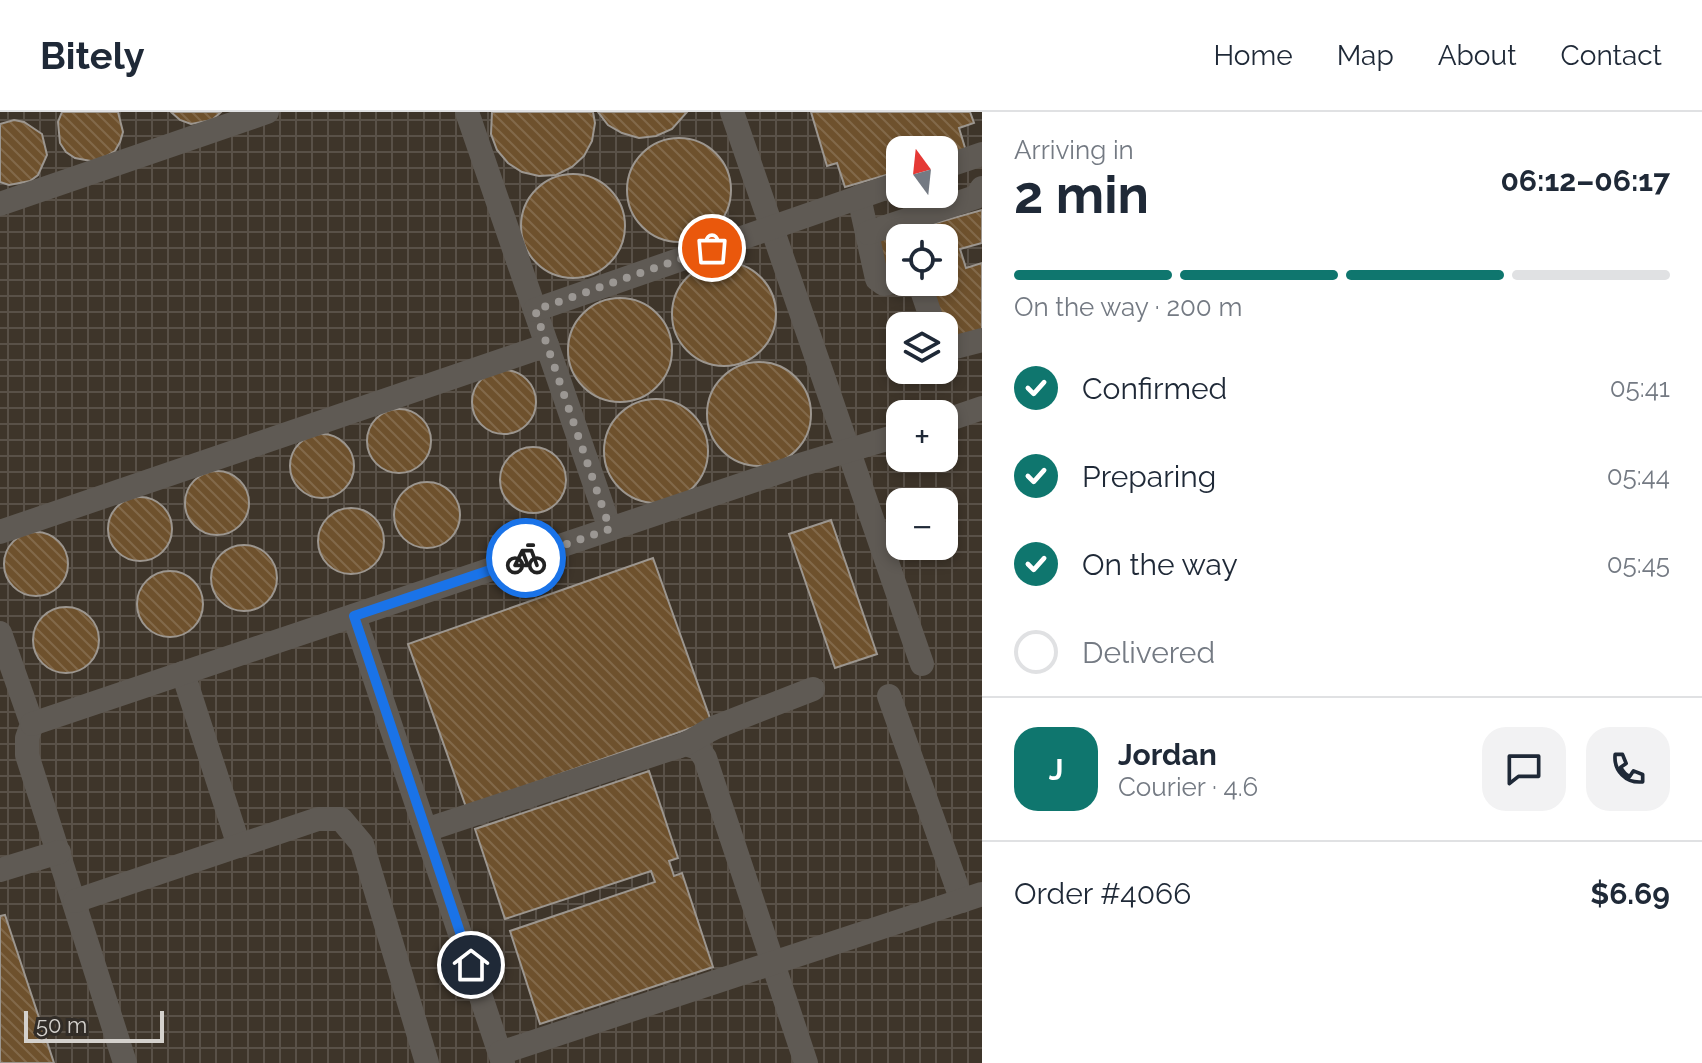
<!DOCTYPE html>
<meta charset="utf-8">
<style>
:root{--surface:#fff;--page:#f2f2f3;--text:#1f2937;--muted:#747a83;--line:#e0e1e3;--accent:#0f766e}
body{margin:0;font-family:Raleway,sans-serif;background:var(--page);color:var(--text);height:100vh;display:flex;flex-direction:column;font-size:30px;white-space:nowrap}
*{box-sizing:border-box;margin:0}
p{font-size:26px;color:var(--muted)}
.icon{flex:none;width:44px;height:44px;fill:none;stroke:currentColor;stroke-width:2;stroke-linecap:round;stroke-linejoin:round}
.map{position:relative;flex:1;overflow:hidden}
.details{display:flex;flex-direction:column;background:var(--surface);width:720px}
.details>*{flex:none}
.needle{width:52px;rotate:345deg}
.tools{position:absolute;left:886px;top:24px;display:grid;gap:16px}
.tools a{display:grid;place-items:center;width:72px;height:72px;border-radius:16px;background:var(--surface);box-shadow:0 4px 12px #0003;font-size:40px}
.scale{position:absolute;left:24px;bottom:20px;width:140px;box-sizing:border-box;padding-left:8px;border:4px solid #d4d1cd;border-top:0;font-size:22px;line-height:28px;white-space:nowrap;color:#d4d1cd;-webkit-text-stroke:6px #312c27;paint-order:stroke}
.pin{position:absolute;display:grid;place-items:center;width:68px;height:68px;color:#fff;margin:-34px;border:4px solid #fff;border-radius:50%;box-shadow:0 2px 8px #0007}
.courier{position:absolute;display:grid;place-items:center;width:80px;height:80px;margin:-40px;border:6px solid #1a73e8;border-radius:50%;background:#fff;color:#222;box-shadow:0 2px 10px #0007}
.head em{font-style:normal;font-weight:700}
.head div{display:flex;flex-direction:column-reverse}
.head{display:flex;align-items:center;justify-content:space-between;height:136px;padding:0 32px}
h1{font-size:52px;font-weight:700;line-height:60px}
.bar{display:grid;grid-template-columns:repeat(4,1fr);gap:12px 8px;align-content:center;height:96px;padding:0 32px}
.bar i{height:10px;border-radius:6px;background:var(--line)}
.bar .selected{background:var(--accent)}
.bar p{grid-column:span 4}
.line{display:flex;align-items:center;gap:20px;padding:0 32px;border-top:2px solid var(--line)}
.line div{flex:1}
.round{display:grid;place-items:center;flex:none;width:84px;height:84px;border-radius:24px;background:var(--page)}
ol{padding:0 32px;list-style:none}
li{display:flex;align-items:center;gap:24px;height:88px}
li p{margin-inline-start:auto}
li .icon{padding:8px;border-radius:50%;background:var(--accent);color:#fff;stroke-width:4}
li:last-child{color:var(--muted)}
li i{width:44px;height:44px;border:4px solid var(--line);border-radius:50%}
header{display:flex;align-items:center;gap:48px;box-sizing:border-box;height:112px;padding:0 40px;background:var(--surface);border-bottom:2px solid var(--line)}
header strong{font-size:38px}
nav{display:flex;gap:44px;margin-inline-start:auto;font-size:28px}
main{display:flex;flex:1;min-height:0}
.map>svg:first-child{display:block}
.industrial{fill:url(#industrial-grid);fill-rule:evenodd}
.building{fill:url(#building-back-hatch);stroke:#9c968f;stroke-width:2}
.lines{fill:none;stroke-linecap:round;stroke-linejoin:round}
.minor{stroke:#5f5a54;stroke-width:24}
.done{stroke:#9b9793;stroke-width:8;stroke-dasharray:0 14.4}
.route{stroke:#1a73e8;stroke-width:10}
</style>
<header>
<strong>Bitely</strong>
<nav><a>Home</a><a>Map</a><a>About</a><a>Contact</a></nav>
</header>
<main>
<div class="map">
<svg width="982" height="951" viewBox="0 0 982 951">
<defs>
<pattern id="industrial-grid" width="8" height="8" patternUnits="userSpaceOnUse" patternTransform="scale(2)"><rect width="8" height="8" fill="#3e352a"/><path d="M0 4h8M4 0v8" fill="none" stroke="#595148"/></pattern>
<pattern id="building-back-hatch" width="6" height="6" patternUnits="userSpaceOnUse" patternTransform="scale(2)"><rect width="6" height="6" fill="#6e512d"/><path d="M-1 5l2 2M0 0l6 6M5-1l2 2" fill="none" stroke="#82694a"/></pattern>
</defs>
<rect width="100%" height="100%" fill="#312c27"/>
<path class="industrial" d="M0,0H982V951H0ZM900,38H944V82H900ZM900,126H944V170H900ZM900,214H944V258H900ZM900,302H944V346H900ZM900,390H944V434H900Z"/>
<g class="building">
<path d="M62,0H118L123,20L120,30L115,39L96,50L75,46L66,40L60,31L58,10Z"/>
<path d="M171,0H221L212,8L191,12L180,8Z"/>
<path d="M492,0H593L595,11L592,29L584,44L572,55L556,63L539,64L522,60L508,51L497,38L491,22Z"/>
<path d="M598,0H687L672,17L656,24L639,26L622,21L608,13Z"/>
<path d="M811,0H970L974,11L959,16L966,39L944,46V38H900V59L845,75L837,51L827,54Z"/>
<path d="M14,8L24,10L42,22L47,43L38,63L30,69L9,73L0,70V12Z"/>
<circle cx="679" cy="78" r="52"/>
<circle cx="573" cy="114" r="52"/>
<path d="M982,98V131L960,137L966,156L982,151V224L944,232V214L930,170H944V126H900V157L882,162L872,129Z"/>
<circle cx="724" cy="202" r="52"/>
<circle cx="620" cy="238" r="52"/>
<circle cx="759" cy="302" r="52"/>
<circle cx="504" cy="290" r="32"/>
<circle cx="656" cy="339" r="52"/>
<circle cx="399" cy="329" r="32"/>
<circle cx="322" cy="354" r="32"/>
<circle cx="533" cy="368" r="33"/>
<circle cx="217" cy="391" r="32"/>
<circle cx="427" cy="403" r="33"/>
<circle cx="140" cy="417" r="32"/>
<circle cx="351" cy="429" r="33"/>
<path d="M831,408L877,542L835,556L789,422Z"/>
<circle cx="36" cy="452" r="32"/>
<circle cx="244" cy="466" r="33"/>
<path d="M653,446L711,609L466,695L408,532Z"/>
<circle cx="170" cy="492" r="33"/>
<circle cx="66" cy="528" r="33"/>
<path d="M649,659L678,746L669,749L674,764L682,761L713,855L540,912L510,819L655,770L651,759L505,807L475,717Z"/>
<path d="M5,803L54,951H0V804Z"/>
</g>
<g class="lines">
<g class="minor">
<path d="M467,0L610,417"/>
<path d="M732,0L922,552"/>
<path d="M944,55L982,42"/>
<path d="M859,85L877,167L884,172L900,169"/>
<path d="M0,92L267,0"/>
<path d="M868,121L976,85L982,76"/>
<path d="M919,170L934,214"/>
<path d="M535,198L900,71"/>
<path d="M944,238L982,228"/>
<path d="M944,309L982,296"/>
<path d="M0,420L547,233"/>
<path d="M354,504L503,951"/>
<path d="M0,521L32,612L27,626V643L125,951"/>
<path d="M183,561L239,734"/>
<path d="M889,584L962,789"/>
<path d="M32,612L800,353L900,323"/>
<path d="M689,633L698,636L705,646L806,951"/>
<path d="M426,718L673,636C690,633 700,622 716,615L813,577"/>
<path d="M0,758L59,740"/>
<path d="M75,789L318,707H341L362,732L427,951"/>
<path d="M500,941L982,782"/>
</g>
</g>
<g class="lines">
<path class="done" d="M526,446L610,417L535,198L712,136"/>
<path class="route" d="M471,853L354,504L526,446"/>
</g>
</svg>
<div class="tools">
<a><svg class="needle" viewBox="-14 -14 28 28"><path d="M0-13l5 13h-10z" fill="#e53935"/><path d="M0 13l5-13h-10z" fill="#747a83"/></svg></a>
<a><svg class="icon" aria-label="locate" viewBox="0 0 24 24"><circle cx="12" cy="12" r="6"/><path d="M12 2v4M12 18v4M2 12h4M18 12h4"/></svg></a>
<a><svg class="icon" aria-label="layers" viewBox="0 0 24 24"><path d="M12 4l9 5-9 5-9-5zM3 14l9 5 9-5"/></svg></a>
<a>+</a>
<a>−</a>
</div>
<div class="scale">50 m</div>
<div class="pin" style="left:712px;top:136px;background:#ea580c"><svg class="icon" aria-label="bag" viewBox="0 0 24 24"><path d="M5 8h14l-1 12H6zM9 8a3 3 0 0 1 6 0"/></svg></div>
<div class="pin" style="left:471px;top:853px;background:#1f2937"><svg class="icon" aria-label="home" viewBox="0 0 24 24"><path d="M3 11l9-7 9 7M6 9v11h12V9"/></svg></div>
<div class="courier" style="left:526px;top:446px"><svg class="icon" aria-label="bike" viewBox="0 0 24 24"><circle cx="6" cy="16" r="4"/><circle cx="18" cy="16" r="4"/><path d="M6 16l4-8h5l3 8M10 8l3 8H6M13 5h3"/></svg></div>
</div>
<section class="details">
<div class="head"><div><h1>2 min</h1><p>Arriving in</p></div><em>06:12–06:17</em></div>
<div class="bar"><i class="selected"></i><i class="selected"></i><i class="selected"></i><i></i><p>On the way · 200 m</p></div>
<ol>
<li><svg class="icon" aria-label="check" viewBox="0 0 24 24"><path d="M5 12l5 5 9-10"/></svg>Confirmed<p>05:41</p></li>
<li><svg class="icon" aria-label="check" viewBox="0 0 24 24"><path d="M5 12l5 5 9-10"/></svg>Preparing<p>05:44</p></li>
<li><svg class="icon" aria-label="check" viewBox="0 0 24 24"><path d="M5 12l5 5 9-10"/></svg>On the way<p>05:45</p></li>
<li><i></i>Delivered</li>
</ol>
<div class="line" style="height:144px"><b class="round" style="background:var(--accent);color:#fff">J</b><div><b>Jordan</b><p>Courier · 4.6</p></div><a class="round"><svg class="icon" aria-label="chat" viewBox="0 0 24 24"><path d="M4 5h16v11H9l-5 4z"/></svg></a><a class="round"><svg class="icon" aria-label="phone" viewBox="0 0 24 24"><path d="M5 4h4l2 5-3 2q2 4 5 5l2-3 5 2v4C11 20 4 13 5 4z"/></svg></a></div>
<div class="line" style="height:104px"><div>Order #4066</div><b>$6.69</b></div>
</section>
</main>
